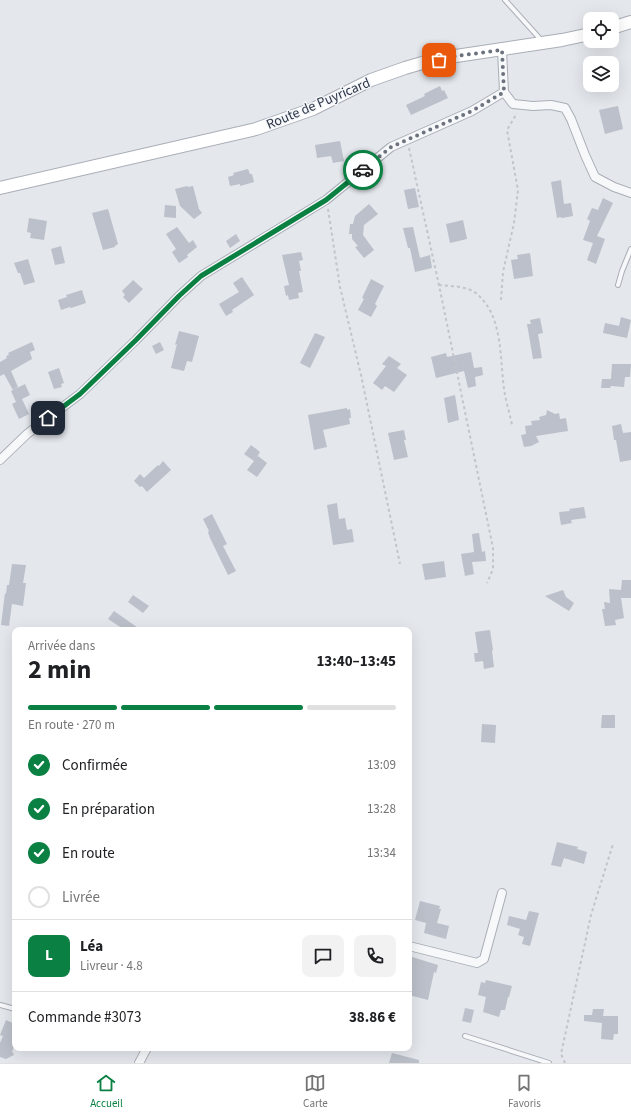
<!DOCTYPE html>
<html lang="fr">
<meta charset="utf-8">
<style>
:root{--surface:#fff;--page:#f2f2f2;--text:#202124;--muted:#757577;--line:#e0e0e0;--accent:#0b8043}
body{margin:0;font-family:"Source Sans 3",sans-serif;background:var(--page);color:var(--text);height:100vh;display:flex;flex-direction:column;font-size:15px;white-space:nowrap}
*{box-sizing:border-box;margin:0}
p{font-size:13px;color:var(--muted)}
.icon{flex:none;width:22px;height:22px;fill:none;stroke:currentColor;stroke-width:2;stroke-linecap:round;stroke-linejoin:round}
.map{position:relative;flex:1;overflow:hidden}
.details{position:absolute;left:12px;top:627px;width:400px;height:424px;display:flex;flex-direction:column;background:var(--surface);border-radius:8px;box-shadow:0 4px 16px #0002}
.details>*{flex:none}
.tools{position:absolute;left:583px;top:12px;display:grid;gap:8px}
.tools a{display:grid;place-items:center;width:36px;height:36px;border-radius:8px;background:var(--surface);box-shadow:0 4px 16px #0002;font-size:20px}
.pin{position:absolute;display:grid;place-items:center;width:34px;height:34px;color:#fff;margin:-17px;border-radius:8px;box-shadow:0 2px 6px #0006}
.courier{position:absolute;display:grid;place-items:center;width:40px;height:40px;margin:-20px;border:3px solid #0b8043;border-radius:50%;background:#fff;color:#222;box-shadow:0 1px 5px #0007}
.overview em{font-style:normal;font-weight:700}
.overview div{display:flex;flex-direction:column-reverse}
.overview{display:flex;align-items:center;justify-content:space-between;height:68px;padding:0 16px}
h1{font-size:26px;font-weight:700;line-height:30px}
.bar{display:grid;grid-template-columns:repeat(4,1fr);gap:6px 4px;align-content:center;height:48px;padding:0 16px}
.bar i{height:5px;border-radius:3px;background:var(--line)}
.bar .selected{background:var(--accent)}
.bar p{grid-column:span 4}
.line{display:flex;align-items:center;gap:10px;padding:0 16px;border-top:1px solid var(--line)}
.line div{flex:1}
.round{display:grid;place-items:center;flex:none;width:42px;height:42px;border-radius:8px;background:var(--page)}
ol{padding:0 16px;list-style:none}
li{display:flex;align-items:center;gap:12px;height:44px}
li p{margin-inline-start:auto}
li .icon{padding:4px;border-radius:50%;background:var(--accent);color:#fff;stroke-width:4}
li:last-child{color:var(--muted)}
li i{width:22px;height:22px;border:2px solid var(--line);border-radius:50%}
.menu{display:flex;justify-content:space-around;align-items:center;height:56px;border-top:1px solid var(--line);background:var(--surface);font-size:11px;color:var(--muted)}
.menu a{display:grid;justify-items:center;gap:2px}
.menu .selected{color:var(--accent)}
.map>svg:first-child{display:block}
.building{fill:#bbc0ca}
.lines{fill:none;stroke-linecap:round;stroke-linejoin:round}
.service-casing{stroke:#a9aeb7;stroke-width:6}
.minor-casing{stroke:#a9aeb7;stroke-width:10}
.secondary-casing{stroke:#a9aeb7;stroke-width:14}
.path{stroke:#c2c5cb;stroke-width:2;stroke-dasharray:3 3;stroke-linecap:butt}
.service{stroke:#f7f8fa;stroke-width:4}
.minor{stroke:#f7f8fa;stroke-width:8}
.secondary{stroke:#fff;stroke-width:12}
.done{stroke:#6c737f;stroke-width:4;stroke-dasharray:0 7.2}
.route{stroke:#0b8043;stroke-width:5}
.labels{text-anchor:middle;stroke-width:3;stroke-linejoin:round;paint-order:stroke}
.street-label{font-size:14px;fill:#2b3445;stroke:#f4f6f9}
</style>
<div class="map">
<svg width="631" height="1063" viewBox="0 0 631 1063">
<rect width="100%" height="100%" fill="#e4e7ec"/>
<g class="building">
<path d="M440,86L442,91L444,90L448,98L411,115L406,105L425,96L424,94Z"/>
<path d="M618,106L623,129L605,134L599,110Z"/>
<path d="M340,141L344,161L333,163L331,156L317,158L315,145Z"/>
<path d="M248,169L250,174H252L254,182L240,186V184L230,186L228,177L234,175L233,173Z"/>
<path d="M561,180L564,204L571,203L573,216L562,218L560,217L557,218L551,182Z"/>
<path d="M187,186L188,187L193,186L199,209L202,213L194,219L180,206L175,189Z"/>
<path d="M415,188L419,207L408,209L404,190Z"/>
<path d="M603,198L613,203L597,236L605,239L596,264L587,260L593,243L583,240L590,221L587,219L592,208L598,210Z"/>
<path d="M369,204L378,214L364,225L363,235L374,250L364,258L355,247L358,246L352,239V234H349L350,224H353L355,216Z"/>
<path d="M165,205L176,206V218L164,217Z"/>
<path d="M108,209L118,244L115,246V247L103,250L92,213Z"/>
<path d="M29,218L47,221L44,240L30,238L31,233L27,232Z"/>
<path d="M463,220L467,239L450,243L446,224Z"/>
<path d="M177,227L189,243L193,240L197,247L187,255L188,257L179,263L172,252L176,249L166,234Z"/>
<path d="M413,227L420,258L430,255L432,268L415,272L410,248H408L403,228Z"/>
<path d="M236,234L240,241L230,248L226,241Z"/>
<path d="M61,246L65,263L55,265L51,249Z"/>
<path d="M301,252L303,260L299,261L301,271H299L303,292L298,293L299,298L289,300L288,295L286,296L284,286L289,285L282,255Z"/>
<path d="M530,253L533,276L514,279L511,260L518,259L517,255Z"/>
<path d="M28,259L35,282L24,285L20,273H18L14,263Z"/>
<path d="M242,277L254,295L232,310L233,312L226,316L219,304L239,292L233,283Z"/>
<path d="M371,279L384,286L375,304L377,306L371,317L358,310L364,299L362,298Z"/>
<path d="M133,280L143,289L129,303L123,297L125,295L122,291Z"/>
<path d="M82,290L86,303L71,308L70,307L61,310L58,300L67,297L66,295Z"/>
<path d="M621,317L631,320L627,338L603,333L605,323L619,326Z"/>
<path d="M540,318L543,333L538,334L542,358L533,359L527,324H531L530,320Z"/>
<path d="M179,331L199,336L192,362L187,361L184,371L171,368L177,344L175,345Z"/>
<path d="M315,333L325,337L310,368L300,363Z"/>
<path d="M32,342L35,350L30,352L32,359L11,371L18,387L13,390L4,374L0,376V362L7,358L6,356L9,355L8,353Z"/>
<path d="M160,342L164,350L156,354L152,346Z"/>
<path d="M471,352L474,368L482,367L483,375L475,377L476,386L468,388L464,371L436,378L431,357L446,353L447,357Z"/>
<path d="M389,356L401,364L397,368L407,375L394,392L385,386L382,390L373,383L386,366L382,364Z"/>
<path d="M612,364H631L630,377H625L624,387L611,386L610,388H601L602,379H611Z"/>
<path d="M59,368L64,383L61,384L62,387L54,389L48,372Z"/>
<path d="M25,384L30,395L22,399L29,414L19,419L12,404L16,402L11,391Z"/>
<path d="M455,395L459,420L448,423L444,398Z"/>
<path d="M347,408V410L350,409L351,418H349L350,424L323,430L327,447L314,450L308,415Z"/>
<path d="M547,410L555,414L559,413L560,419L566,418L568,431L536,436L539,442L531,446L524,447L521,435L526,434L525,426L532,425L531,421L540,420L539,417L546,415Z"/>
<path d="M621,424L623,433L631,432V460L620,462L616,440H614L612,426Z"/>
<path d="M404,430L406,440H404L408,457L394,460L388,433Z"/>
<path d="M251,445L260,452L257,457L258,456L267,463L257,477L247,470L254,461L244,454Z"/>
<path d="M163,461L171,470L147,492L142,486L140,487L134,481L140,474L144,478L158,465L159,466Z"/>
<path d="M337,503L339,519L345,518L347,530L352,529L354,542L333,545L327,505Z"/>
<path d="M584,507L586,518L571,520L572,523L561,525L559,512L570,511L569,509Z"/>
<path d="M212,514L227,544L223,546L236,571L228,575L210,538L208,532L209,531L203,519Z"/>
<path d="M479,533L482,552L485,551L486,561L472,562L474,574L465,576L461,554L474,552L472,534Z"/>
<path d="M444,561L446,577L425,580L422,564Z"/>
<path d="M12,564L26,565L23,583H26L23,606L12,604L9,626L1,625L5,593L6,594L7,585H9Z"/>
<path d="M622,580H631V598H621L624,618L615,620L616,625L605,626L602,609H605L604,602L610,603L609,589L621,590Z"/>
<path d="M563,590L566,597L574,603L569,611L545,596Z"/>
<path d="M133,595L149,606L143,613L128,602Z"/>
<path d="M114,611L141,630H125L108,619Z"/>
<path d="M490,630L493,650L492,651L494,667L484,669L483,661L475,662L474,653H478L475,632Z"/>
<path d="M602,715H615V728H601Z"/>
<path d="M482,724L496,725L495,743L481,742Z"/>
<path d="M557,842L578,847L577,849L587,852L584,864L564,858L561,867L551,865Z"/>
<path d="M420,901L440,906L439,909H441L437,923L449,926L446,939L424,933L426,923L415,920Z"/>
<path d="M529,911L539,913L530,946L522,944L524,937L518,935L520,929L507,925L509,916L526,920Z"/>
<path d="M409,956L438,965L436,973L434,972L428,1000L409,995Z"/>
<path d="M486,980L512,986L509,997H508L505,1010H501L499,1017L483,1012L486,997L478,995L481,982L485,983Z"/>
<path d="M465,1008L474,1010L471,1023L462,1021Z"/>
<path d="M593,1009H604L603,1016H618V1034H614L613,1040L601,1039L602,1023L584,1021V1015H592Z"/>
<path d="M6,1020L15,1024V1045L12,1051L14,1055L6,1059L0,1057V1043L3,1036L0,1035Z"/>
<path d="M392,1053L419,1060V1063H389Z"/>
</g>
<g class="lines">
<g class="service-casing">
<g id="service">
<path d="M505,0L542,41"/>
<path d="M618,285L622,271L631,249"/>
<path d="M0,1005L15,1009"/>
<path d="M465,1036L549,1063"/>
</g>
</g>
<g class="minor-casing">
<g id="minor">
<path d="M504,92L513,104L533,106L551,105L565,108L571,119L585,155L595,177L614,187L631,193"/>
<path d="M0,460L27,434L80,394L136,340L179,296L201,276L326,200L391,147L472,111L504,92L502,50"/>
<path d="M409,946L477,963L484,959L502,893"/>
<path d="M139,1063L147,1048"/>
</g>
</g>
<g class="secondary-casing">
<g id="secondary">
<path d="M612,28L631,22"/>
<path d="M0,188L256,129L313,109L371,80L405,68L422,63L456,56L562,40L590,34"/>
</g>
</g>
<g class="path">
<path d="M409,148L440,290L493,548V569L487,583"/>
<path d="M328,209L340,287L361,375L400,564"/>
<path d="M439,285C450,286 468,286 477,294C505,318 499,363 505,395C507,405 510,415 512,425"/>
<path d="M501,300L503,272L514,223L518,190L507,130L517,113"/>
<path d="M565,1063L561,1054L591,915L613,844"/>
</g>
<use href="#service" class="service"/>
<use href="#minor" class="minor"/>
<use href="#secondary" class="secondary"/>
</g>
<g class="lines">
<path class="done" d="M363,170L391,147L472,111L504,92L502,50L456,56L439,60"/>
<path class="route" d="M48,418L80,394L136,340L179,296L201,276L326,200L363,170"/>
</g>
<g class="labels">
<g class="street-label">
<text transform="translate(318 103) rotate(-23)" y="5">Route de Puyricard</text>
</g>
</g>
</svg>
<div class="tools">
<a><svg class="icon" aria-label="locate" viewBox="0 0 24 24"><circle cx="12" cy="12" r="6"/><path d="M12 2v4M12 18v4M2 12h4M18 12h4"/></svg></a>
<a><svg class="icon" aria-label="layers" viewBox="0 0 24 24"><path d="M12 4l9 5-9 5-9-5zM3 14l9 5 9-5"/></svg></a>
</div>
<div class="pin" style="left:439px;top:60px;background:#ea580c"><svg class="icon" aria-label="bag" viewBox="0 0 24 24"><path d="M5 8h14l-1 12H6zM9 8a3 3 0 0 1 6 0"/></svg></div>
<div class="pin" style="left:48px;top:418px;background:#1f2937"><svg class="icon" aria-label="home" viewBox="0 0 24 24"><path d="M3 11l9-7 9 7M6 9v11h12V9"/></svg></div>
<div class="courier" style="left:363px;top:170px"><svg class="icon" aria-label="car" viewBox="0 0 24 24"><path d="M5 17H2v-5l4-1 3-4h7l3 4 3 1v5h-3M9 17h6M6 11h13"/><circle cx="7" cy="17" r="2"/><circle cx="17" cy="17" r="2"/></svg></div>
<section class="details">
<div class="overview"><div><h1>2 min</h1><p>Arrivée dans</p></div><em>13:40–13:45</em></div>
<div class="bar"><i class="selected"></i><i class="selected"></i><i class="selected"></i><i></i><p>En route · 270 m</p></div>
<ol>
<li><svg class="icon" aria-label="check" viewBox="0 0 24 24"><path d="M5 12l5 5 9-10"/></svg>Confirmée<p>13:09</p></li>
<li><svg class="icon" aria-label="check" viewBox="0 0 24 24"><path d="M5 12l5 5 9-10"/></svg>En préparation<p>13:28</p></li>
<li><svg class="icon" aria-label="check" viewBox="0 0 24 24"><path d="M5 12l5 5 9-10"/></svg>En route<p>13:34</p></li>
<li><i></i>Livrée</li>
</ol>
<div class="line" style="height:72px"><b class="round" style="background:var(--accent);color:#fff">L</b><div><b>Léa</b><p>Livreur · 4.8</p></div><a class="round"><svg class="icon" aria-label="chat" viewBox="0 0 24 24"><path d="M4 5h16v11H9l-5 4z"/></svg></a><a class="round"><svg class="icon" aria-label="phone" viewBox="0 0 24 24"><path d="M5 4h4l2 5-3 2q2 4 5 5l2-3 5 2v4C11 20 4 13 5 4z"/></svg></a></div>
<div class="line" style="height:52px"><div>Commande #3073</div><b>38.86 €</b></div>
</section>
</div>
<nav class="menu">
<a class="selected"><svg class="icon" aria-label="home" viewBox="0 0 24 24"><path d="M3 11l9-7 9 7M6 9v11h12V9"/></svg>Accueil</a>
<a><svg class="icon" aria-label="map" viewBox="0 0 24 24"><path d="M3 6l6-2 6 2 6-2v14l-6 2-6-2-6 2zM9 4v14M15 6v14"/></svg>Carte</a>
<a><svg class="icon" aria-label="saved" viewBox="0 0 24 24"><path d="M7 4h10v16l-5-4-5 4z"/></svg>Favoris</a>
</nav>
